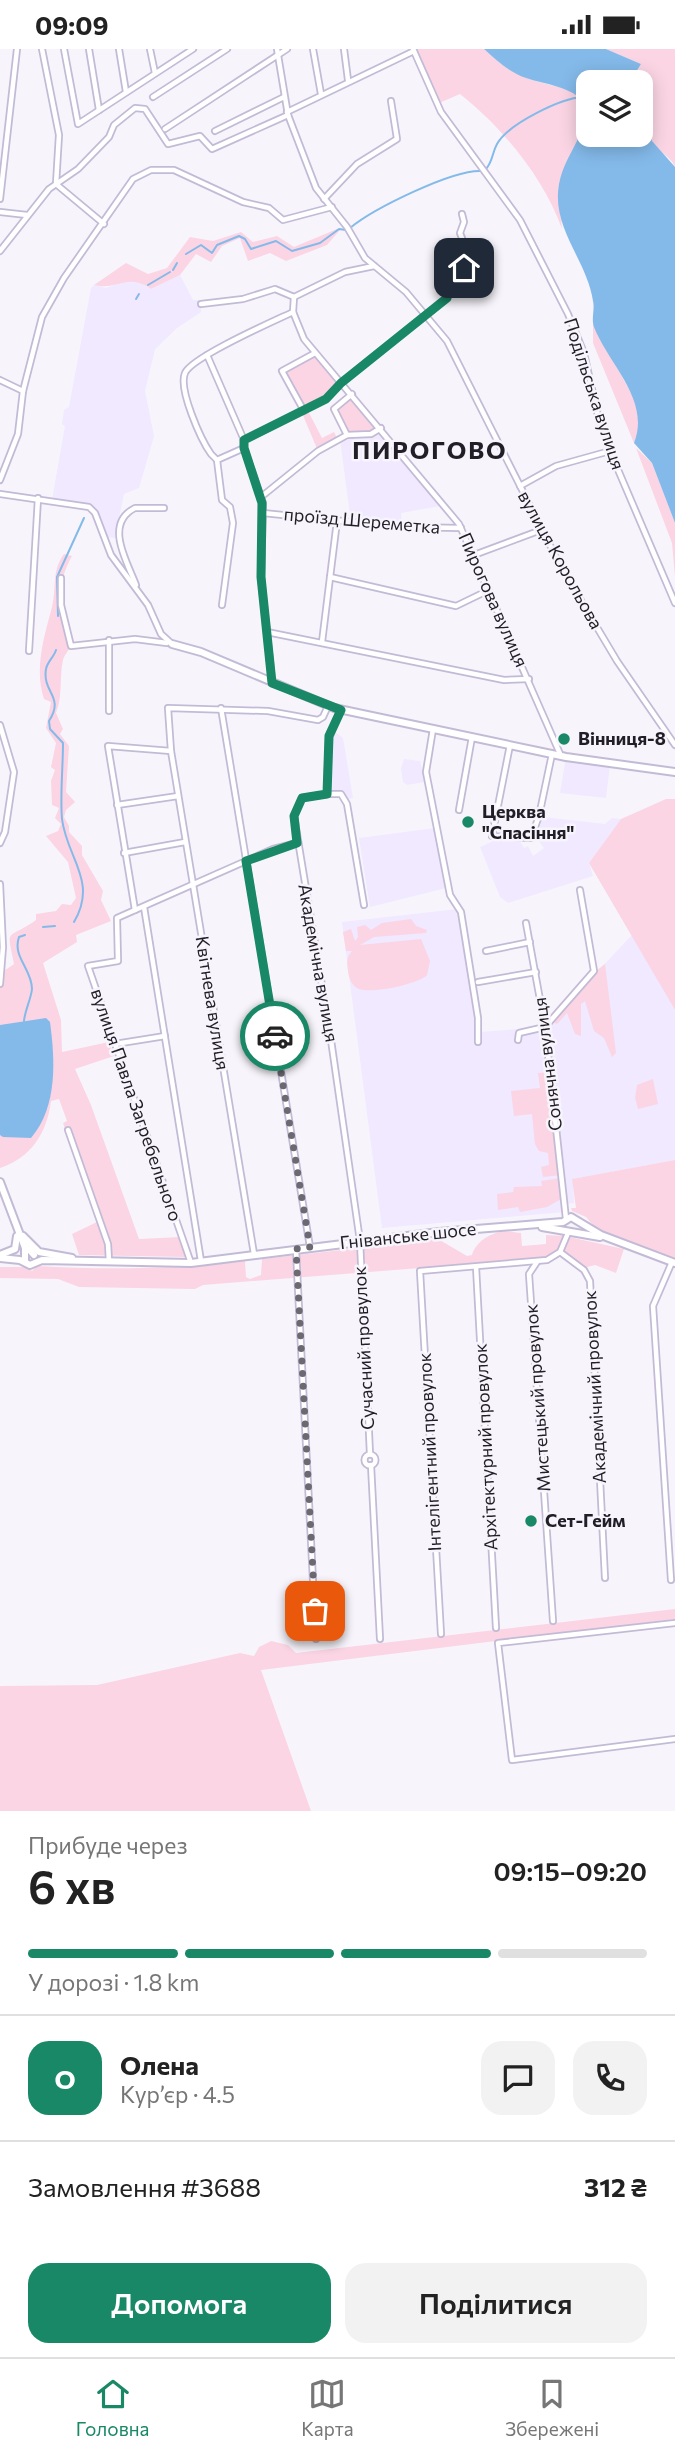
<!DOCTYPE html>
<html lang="uk">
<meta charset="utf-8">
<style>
:root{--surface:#fff;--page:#f2f2f2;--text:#222;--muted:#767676;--line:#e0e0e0;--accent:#198866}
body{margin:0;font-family:Commissioner,sans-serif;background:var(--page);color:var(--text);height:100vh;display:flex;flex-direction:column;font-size:26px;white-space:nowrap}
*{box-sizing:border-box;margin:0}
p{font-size:23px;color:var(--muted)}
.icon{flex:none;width:38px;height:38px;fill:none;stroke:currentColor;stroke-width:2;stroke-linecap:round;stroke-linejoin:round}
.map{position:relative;height:1762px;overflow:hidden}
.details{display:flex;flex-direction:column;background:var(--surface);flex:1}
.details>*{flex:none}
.tools{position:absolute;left:576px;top:21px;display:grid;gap:14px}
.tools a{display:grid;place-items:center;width:77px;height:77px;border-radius:14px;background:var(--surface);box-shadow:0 4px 18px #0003;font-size:35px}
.pin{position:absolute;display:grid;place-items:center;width:60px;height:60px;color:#fff;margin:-30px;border-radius:14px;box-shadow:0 4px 10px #0006}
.courier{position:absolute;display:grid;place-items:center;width:70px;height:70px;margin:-35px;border:5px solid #198866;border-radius:50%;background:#fff;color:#222;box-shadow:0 2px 9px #0007}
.head em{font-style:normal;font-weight:600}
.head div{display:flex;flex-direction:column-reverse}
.head{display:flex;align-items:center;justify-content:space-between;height:119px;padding:0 28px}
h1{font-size:46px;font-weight:600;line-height:52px}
.bar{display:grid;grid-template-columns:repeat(4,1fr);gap:10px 7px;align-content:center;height:84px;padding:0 28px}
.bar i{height:9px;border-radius:5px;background:var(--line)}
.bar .active{background:var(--accent)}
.bar p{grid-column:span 4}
.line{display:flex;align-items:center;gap:18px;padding:0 28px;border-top:2px solid var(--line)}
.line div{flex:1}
.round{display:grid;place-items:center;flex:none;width:74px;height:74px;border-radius:21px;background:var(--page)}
.cta{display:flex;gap:14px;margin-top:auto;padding:14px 28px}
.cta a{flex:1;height:80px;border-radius:21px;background:var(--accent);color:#fff;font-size:28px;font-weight:600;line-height:80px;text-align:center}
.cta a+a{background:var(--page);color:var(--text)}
.status{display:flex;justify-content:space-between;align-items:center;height:49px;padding:0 35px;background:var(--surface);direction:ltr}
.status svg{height:19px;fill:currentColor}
.tab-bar{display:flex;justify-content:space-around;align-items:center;height:98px;border-top:2px solid var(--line);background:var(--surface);font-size:19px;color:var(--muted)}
.tab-bar a{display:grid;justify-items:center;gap:4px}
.tab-bar .active{color:var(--accent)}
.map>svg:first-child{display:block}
.built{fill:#f0e9ff}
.green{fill:#fbd5e4}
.water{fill:#84baea}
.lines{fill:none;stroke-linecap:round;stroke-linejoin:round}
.stream{stroke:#84baea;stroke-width:2}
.street-casing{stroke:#c3bbd6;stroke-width:8}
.secondary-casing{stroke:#c3bbd6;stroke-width:10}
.street{stroke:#fff;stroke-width:4.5}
.secondary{stroke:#fff;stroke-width:6}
.done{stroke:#6d6972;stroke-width:7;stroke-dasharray:0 12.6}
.route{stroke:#198866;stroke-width:9}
.poi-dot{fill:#198866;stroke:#f7f5fb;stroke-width:2.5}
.labels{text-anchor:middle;stroke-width:5;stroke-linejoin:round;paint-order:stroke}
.street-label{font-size:18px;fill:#221e28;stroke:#f7f5fb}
.poi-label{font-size:18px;font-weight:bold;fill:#221e28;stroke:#f7f5fb;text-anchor:start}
.district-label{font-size:24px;font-weight:bold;letter-spacing:2px;fill:#221e28;stroke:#f7f5fb}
</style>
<div class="status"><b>09:09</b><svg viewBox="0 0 49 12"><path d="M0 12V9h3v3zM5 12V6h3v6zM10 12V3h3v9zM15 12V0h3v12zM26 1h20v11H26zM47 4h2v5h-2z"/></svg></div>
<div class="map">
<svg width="675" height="1762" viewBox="0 0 675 1762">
<rect width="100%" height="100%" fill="#f7f5fb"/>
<g class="built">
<path d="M180,226L193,251H201V263L177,279L155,300L145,342L154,387L139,439L124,445L115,489L105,488L89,458L52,451L65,377L62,375L64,361L69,358L91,239L94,236L106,239L127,231H135L151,240Z"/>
<path d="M381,379L445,456L401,464L402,478L351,474L340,390Z"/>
<path d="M331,680L343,689L353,749L346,751L341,745H327Z"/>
<path d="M566,708L610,716L606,749L560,744Z"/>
<path d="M404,710L420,712L425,733L407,736L403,733L401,719Z"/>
<path d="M543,768L605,775L612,769L621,770L589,814L593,827L508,854L500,848L480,798L500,789L518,790L524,799L528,797L533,807L544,799L536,788Z"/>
<path d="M435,779L446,839L370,858L359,789Z"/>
<path d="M458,860L480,983L545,978L632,886L675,961V1111L573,1130L574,1154L565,1155V1163L382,1179L342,873Z"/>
</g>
<g class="green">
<path d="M413,0H484C497,11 508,22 524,28C540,35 559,36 575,44C606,60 562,114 559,136C557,150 561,166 562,180C544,129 502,78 460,45L437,55Z"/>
<path d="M606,0H675V118C671,108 663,106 656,98C642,81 641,54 640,33H630L641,15Z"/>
<path d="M337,180L340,181L327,196L286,212L270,204L248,212L240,189L222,197L211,213L196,205L180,226L151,240C126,223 118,242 94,236L126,214L148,225L167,219L190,188L213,192L241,183L253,193L277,187L294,198Z"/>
<path d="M593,275L636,353L641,377L634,394L593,294Z"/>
<path d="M315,304L341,334L326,350L307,360L322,389L334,383L338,391L318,402L283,319Z"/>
<path d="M352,345L381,379L371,385L349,388L334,358Z"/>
<path d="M636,399L652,414L675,474V528L672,494Z"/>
<path d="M64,505L72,507C49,549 71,558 70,597C69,602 64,606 63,611C59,630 63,647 56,664L63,680L60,685L69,697L66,743L75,753L66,761L64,768L69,777V783L82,797V806L103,842L101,851L111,872L76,886L77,893L43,914L61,971L62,1003L109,993L114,1007L75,1020L91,1056L139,1190L180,1188L186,1208L79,1206L72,1185L97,1173L63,1074L67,1072L59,1050L51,1052C47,1084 31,1109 0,1119V937L4,922L14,915C6,876 7,892 36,871V865L56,862L62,855L71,856L76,849L68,813L46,787L58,782L61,775L55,769L59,759L52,756L51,732L55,721L51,718L56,694L46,679L51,653L44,650C34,620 44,588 52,558C57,538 51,523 64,505Z"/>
<path d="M666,750H675V961L589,814L621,770Z"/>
<path d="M411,870L416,877L427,881L426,884L374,888L360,896L421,890L430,912L427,926C419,935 371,945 359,940C352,937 349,930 348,922C347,913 346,909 352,902H346L343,883L351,880L355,892L358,888L357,878L365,876L371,881L382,874Z"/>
<path d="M605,915L616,1004L612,1008L604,989L594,982L585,952L581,955V987L575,985L567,964L557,975L551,972L592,925Z"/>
<path d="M549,1023L561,1126L543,1128L541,1118L549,1116L548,1104L539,1102L535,1095L532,1065L514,1067L511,1042L540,1039L538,1024Z"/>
<path d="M653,1030L658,1055L638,1060L635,1049L637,1036Z"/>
<path d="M675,1111V1211L597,1181L586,1168L572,1162L571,1159H576L572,1130Z"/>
<path d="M561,1129L563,1149L547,1158L520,1163L518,1158L498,1161L497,1145L513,1143L514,1138L542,1137L541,1132Z"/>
<path d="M504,1182L521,1184L522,1197L546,1195V1186L564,1187L558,1203L548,1209L203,1236L195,1240L79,1238L58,1230L0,1229V1218H27L32,1222L37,1217C106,1221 175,1220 245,1212L246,1228L250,1230L261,1226L262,1210L438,1190L467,1207L472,1206C476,1192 491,1184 504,1182Z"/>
<path d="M569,1188L624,1200L616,1224L595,1216L583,1219L563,1203V1196Z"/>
<path d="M675,1560V1570L261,1621L311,1762H0V1637L97,1636L240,1604L254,1607L259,1598L271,1592L288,1596L296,1604Z"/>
</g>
<g class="water">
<path d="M484,0H606L641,15L630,33H588V86H640L641,58L652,92L675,118V474L652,414L634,394C651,351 609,316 594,278C591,270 595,260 593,252C587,211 551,179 559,135C566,102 585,92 586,55C571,37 547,36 526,29C509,23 497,12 484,0Z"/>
<path d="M46,969L50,973C55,1011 58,1057 31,1089L3,1088L0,1086V976Z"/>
</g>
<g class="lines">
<g class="stream">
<path d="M486,120C493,112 492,104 497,95C508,75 561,49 583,48"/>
<path d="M350,179C373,160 453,120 482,122"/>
<path d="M186,205L201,196L212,204L217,196L239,187L245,190L251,200L276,192L292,202L320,194L339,180L346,181"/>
<path d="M173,221L177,214"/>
<path d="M148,236L170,223"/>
<path d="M136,250L139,245"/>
<path d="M58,567L57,528L84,469"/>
<path d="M56,601C54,608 47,613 46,620C42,644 65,647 49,672L50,680L63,694C63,719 60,745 62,770C67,810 98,832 74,873"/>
<path d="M43,878L55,877"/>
<path d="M24,972C25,961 31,950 32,940C32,920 12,908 19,888L25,886"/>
</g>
<g class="street-casing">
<g id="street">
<path d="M42,0L59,86L56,135L104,175"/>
<path d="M64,0L78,75L193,0"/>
<path d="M89,0L99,61"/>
<path d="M119,0L126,43"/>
<path d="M150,0L155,24"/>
<path d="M277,0L288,66L316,139L347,178L365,209L406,243L447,292L561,518L617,612L675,696"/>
<path d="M313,0L321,45"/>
<path d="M344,0L348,31"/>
<path d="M413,0L441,63L520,171L568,265L584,304L598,367L610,402L675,554"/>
<path d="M153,48L227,0"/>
<path d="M287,63L414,2"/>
<path d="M165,80L287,0"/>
<path d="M215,82L284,48"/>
<path d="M0,150L17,0"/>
<path d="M324,150L357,115L397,90L391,52"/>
<path d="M0,163L27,166"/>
<path d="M0,202L49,140L78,120L109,88L114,76L135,59L145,60L168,95L200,87L212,100L288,66"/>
<path d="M294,248L293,263L304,290L459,475L561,707"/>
<path d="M201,255L243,250L275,240L294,248L345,223L374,217"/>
<path d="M207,306L244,391V399"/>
<path d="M0,331L23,342"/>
<path d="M352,345L334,360L347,386L371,385L381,379"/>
<path d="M304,362L282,322L315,304"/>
<path d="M244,391L326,350L341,334L447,249L452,230L464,219L468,205L460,184L464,173L462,165"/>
<path d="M217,411L222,451L230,458L233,474L222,556"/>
<path d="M0,431L18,385L23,342L42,268L64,229L133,130L151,121H174L243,153L269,159L283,171L332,158"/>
<path d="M520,437L556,417L610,402"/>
<path d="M0,445L89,458L95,464L111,506L148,556L161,585L172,595"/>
<path d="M261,448L318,402L347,386"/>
<path d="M263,464L402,478L461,479"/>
<path d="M474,506L541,481"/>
<path d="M330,528L456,557L489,541"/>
<path d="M61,529V556L71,597L135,590L167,594"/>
<path d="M136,536C128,514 103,475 135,459H164"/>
<path d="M267,583L504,631L529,630"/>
<path d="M322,593L337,472"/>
<path d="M29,602L38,449"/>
<path d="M272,632L261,528L263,454L244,399L217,411L211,405C201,391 178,340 185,324C192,308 274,272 293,263"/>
<path d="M221,659L310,1198"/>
<path d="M341,661L329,687L327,745L302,749L294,767L331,991L360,1192L370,1405"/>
<path d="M109,662V591"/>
<path d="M0,676L14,723L5,783L0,794"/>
<path d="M433,680L426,723L450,846L461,863L478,969V993"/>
<path d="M510,696L492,787L531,789L539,767L552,705"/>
<path d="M327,745H341L347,755L364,856"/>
<path d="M117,756L178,747"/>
<path d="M459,761L472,688"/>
<path d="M124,804L185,793"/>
<path d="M0,835L3,898L0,935"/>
<path d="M144,858L201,1212"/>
<path d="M135,861L108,697L171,702"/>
<path d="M526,874L545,978L566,1170"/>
<path d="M486,902L530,893"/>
<path d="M478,933L536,923"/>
<path d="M518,991L519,984L545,978L594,922L580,841"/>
<path d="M115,995L165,987"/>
<path d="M68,1081L108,1195L109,1212"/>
<path d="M296,1201L316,1590"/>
<path d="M560,1203L584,1221L590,1232L605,1529"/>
<path d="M254,1205L171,702L168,659L268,662L318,671L323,668L328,657"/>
<path d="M537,1213L529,1225L553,1572"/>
<path d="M191,1214L88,917L118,912L117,869L273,800L297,794"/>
<path d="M476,1218L496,1579"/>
<circle cx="370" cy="1411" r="5.5"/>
<path d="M371,1416L380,1590"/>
<path d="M671,1531L653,1257L672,1213"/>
<path d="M675,1574L498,1594L512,1711L675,1690"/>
<path d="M441,1585L420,1222L547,1211L560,1203L568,1184"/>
</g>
</g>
<g class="secondary-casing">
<g id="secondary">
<path d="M172,595L201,603L334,659L566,708L675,723"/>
<path d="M0,1133L25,1199V1213"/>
<path d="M542,1178L600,1188"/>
<path d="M23,1187L39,1203L72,1209"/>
<path d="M26,1197L34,1206"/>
<path d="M0,1206L15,1200L17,1187"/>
<path d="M0,1209L20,1211L30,1216L42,1211L191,1214L439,1183L563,1173L571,1168L601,1186L675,1214"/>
</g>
</g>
<use href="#street" class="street"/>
<use href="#secondary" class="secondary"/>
</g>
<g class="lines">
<path class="done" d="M275,987L310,1198L296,1200L315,1562"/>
<path class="route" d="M275,987L246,812L297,794L294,767L302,749L327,745L329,687L341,661L272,634L261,528L262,454L244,399V391L326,350L341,334L447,249L453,228L464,219"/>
</g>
<g class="poi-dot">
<circle cx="564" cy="690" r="7"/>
<circle cx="468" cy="773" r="7"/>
<circle cx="531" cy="1472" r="7"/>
</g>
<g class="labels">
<g class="street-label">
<text transform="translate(594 345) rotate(72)" y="6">Подільська вулиця</text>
<text transform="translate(362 472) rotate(5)" y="6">проїзд Шереметка</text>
<text transform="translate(560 511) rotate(61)" y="6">вулиця Корольова</text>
<text transform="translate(493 551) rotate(66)" y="6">Пирогова вулиця</text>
<text transform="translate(318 914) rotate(80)" y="6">Академічна вулиця</text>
<text transform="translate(212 954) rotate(81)" y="6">Квітнева вулиця</text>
<text transform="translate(548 1015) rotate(-97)" y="6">Сонячна вулиця</text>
<text transform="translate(136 1056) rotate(71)" y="6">вулиця Павла Загребельного</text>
<text transform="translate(408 1187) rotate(-6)" y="6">Гніванське шосе</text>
<text transform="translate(364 1299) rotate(-93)" y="6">Сучасний провулок</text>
<text transform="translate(595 1338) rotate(-93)" y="6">Академічний провулок</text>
<text transform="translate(538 1349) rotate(-94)" y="6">Мистецький провулок</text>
<text transform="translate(486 1398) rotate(-93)" y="6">Архітектурний провулок</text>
<text transform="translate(430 1403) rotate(-93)" y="6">Інтелігентний провулок</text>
</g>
<g class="poi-label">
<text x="578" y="696">Вінниця-8</text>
<text x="482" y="769">Церква<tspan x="482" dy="21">"Спасіння"</tspan></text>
<text x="545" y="1478">Сет-Гейм</text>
</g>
<g class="district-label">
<text x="430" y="410">ПИРОГОВО</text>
</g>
</g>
</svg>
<div class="tools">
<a><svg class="icon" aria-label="layers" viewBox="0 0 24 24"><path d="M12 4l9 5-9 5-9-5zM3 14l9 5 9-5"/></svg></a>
</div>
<div class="pin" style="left:315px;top:1562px;background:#ea580c"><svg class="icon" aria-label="bag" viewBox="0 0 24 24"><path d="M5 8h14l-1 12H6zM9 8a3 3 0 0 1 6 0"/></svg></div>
<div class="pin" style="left:464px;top:219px;background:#1f2937"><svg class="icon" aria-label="home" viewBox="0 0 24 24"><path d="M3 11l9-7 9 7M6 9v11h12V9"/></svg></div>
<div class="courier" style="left:275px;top:987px"><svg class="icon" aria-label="car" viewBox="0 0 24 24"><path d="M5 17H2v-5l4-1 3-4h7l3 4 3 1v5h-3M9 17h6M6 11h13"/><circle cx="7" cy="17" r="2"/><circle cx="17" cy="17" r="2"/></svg></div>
</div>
<section class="details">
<div class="head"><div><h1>6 хв</h1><p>Прибуде через</p></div><em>09:15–09:20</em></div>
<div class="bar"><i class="active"></i><i class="active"></i><i class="active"></i><i></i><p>У дорозі · 1.8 km</p></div>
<div class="line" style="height:126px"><b class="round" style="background:var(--accent);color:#fff">О</b><div><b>Олена</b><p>Кур’єр · 4.5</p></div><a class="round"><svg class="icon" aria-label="chat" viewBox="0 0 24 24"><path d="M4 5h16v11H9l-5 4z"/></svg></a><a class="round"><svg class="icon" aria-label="phone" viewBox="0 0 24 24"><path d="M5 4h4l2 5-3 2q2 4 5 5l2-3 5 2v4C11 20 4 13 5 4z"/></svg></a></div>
<div class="line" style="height:91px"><div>Замовлення #3688</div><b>312 ₴</b></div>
<div class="cta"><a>Допомога</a><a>Поділитися</a></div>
</section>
<nav class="tab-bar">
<a class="active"><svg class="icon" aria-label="home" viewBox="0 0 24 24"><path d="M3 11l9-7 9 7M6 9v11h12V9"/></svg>Головна</a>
<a><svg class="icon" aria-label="map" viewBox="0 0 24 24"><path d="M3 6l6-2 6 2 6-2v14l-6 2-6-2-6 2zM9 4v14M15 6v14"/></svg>Карта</a>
<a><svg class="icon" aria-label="saved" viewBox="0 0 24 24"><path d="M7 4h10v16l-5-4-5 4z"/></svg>Збережені</a>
</nav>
